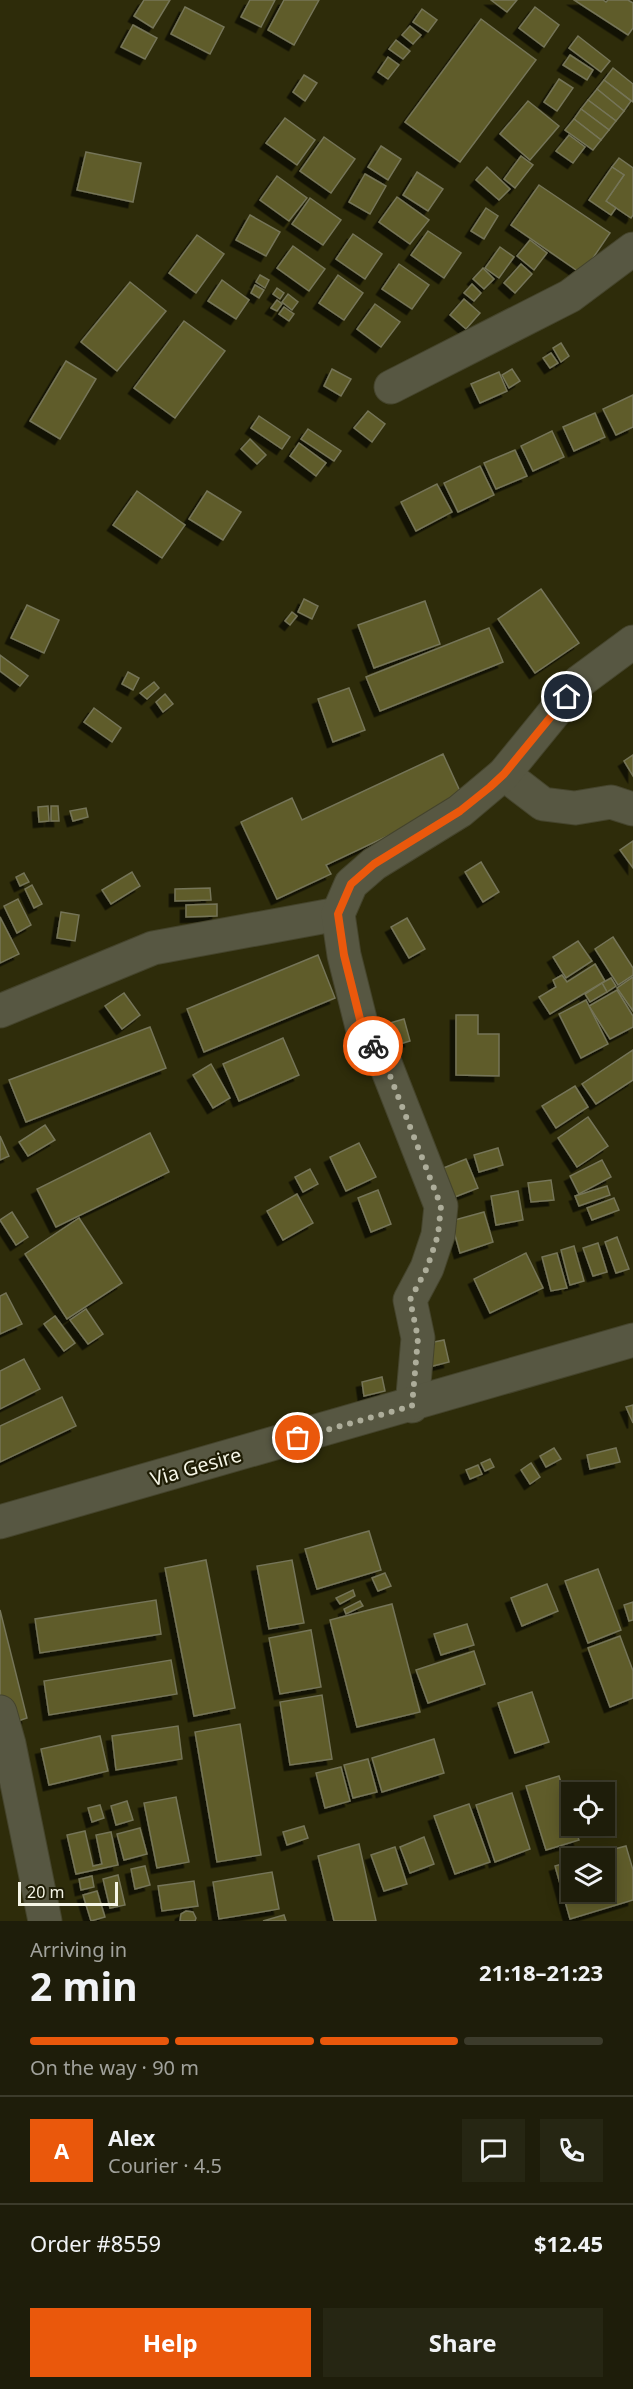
<!DOCTYPE html>
<meta charset="utf-8">
<style>
:root{--surface:#1e1d0a;--page:#262613;--text:#f1f3f6;--muted:#a1a29c;--line:#3c3b2b;--accent:#ea580c}
body{margin:0;font-family:"Noto Sans",sans-serif;background:var(--page);color:var(--text);height:100vh;display:flex;flex-direction:column;font-size:22px;white-space:nowrap}
*{box-sizing:border-box;margin:0}
p{font-size:20px;color:var(--muted)}
.icon{flex:none;width:33px;height:33px;fill:none;stroke:currentColor;stroke-width:2;stroke-linecap:round;stroke-linejoin:round}
.map{position:relative;height:1921px;overflow:hidden}
.side{display:flex;flex-direction:column;background:var(--surface);flex:1}
.side>*{flex:none}
.controls{position:absolute;left:561px;top:1782px;display:grid;gap:12px}
.controls a{display:grid;place-items:center;width:54px;height:54px;border-radius:0px;background:var(--surface);box-shadow:0 3px 15px #0003,0 0 0 2px var(--line);font-size:30px}
.scale{position:absolute;left:18px;bottom:15px;width:100px;box-sizing:border-box;padding-left:6px;border:3px solid #f5f5e6;border-top:0;font-size:16px;line-height:21px;white-space:nowrap;color:#f5f5e6;-webkit-text-stroke:4px #1f1d05;paint-order:stroke}
.pin{position:absolute;display:grid;place-items:center;width:51px;height:51px;color:#fff;margin:-26px;border:3px solid #fff;border-radius:50%;box-shadow:0 2px 6px #0007}
.courier{position:absolute;display:grid;place-items:center;width:60px;height:60px;margin:-30px;border:4px solid #ea580c;border-radius:50%;background:#fff;color:#222;box-shadow:0 2px 8px #0007}
.summary em{font-style:normal;font-weight:700}
.summary div{display:flex;flex-direction:column-reverse}
.summary{display:flex;align-items:center;justify-content:space-between;height:102px;padding:0 30px}
h1{font-size:39px;font-weight:700;line-height:45px}
.bar{display:grid;grid-template-columns:repeat(4,1fr);gap:9px 6px;align-content:center;height:72px;padding:0 30px}
.bar i{height:8px;border-radius:4px;background:var(--line)}
.bar .current{background:var(--accent)}
.bar p{grid-column:span 4}
.line{display:flex;align-items:center;gap:15px;padding:0 30px;border-top:2px solid var(--line)}
.line div{flex:1}
.round{display:grid;place-items:center;flex:none;width:63px;height:63px;border-radius:0px;background:var(--page)}
.cta{display:flex;gap:12px;margin-top:auto;padding:12px 30px}
.cta a{flex:1;height:69px;border-radius:0px;background:var(--accent);color:#fff;font-size:24px;font-weight:700;line-height:69px;text-align:center}
.cta a+a{background:var(--page);color:var(--text)}
.map>svg:first-child{display:block}
.built{fill:#2e2c0a;fill-rule:evenodd}
.building{fill:#5e5c29;stroke:#757458;stroke-width:1.5;filter:url(#shadow)}
.lines{fill:none;stroke-linecap:round;stroke-linejoin:round}
.minor-casing{stroke:#45442c;stroke-width:35}
.minor{stroke:#575742;stroke-width:33}
.done{stroke:#adad9a;stroke-width:6;stroke-dasharray:0 10.8}
.route{stroke:#ea580c;stroke-width:8}
.labels{text-anchor:middle;stroke-width:4.5;stroke-linejoin:round;paint-order:stroke}
.street-label{font-size:20px;fill:#f5f5e6;stroke:#1f1d05}
</style>
<div class="map">
<svg width="633" height="1921" viewBox="0 0 633 1921">
<defs>
<filter id="shadow"><feDropShadow dx="-5.5" dy="5.5" stdDeviation="0" flood-color="#0009"/></filter>
</defs>
<rect width="100%" height="100%" fill="#28270e"/>
<path class="built" d="M0,0H633V1921H0ZM572,1792H604V1826H572ZM572,1858H604V1892H572Z"/>
<g class="building">
<path d="M144,0H170L153,28L134,16Z"/>
<path d="M250,0H275L261,27L241,17Z"/>
<path d="M284,0H319L294,45L268,30Z"/>
<path d="M491,0H517L507,12Z"/>
<path d="M574,0H603L606,2L608,0H628L633,3V28L628,35Z"/>
<path d="M185,7L224,27L210,54L171,34Z"/>
<path d="M535,7L559,25L544,47L519,28Z"/>
<path d="M422,9L437,20L428,32L413,22Z"/>
<path d="M481,19L536,60L460,162L405,122Z"/>
<path d="M133,25L157,38L145,59L121,47Z"/>
<path d="M410,26L421,35L413,44L402,35Z"/>
<path d="M578,36L610,61L601,72L569,48Z"/>
<path d="M396,40L410,51L403,59L389,49Z"/>
<path d="M570,55L593,70L587,80L563,65Z"/>
<path d="M388,57L399,65L388,79L378,72Z"/>
<path d="M613,68L633,84V102L604,80Z"/>
<path d="M304,75L317,83L305,101L293,92Z"/>
<path d="M559,79L573,88L557,111L544,102Z"/>
<path d="M604,80L631,101L624,111L597,89Z"/>
<path d="M597,89L624,111L616,121L588,100Z"/>
<path d="M588,100L616,121L609,130L581,109Z"/>
<path d="M528,101L559,126L530,160L500,134Z"/>
<path d="M581,109L609,130L601,140L574,119Z"/>
<path d="M285,118L315,140L297,165L266,143Z"/>
<path d="M574,119L601,140L593,150L565,130Z"/>
<path d="M569,135L585,147L573,163L556,151Z"/>
<path d="M324,137L355,159L331,193L300,171Z"/>
<path d="M381,146L401,159L388,180L368,167Z"/>
<path d="M86,152L141,163L133,202L77,190Z"/>
<path d="M521,156L533,165L515,188L504,179Z"/>
<path d="M619,158L633,168V215L631,218L606,201L624,175L612,167Z"/>
<path d="M487,167L510,189L499,200L476,180Z"/>
<path d="M612,167L624,175L606,201L616,208L611,215L589,200Z"/>
<path d="M417,172L443,189L428,211L403,195Z"/>
<path d="M365,174L386,186L370,214L349,202Z"/>
<path d="M277,176L307,198L289,221L260,200Z"/>
<path d="M539,185L610,233L582,274L511,225Z"/>
<path d="M397,197L429,220L410,244L379,222Z"/>
<path d="M310,198L341,220L323,245L292,224Z"/>
<path d="M486,208L498,216L484,239L471,231Z"/>
<path d="M250,215L280,232L266,256L236,240Z"/>
<path d="M428,231L461,253L444,278L411,255Z"/>
<path d="M353,234L382,254L365,279L336,259Z"/>
<path d="M197,235L224,254L196,293L169,273Z"/>
<path d="M530,240L547,253L534,270L517,256Z"/>
<path d="M293,246L325,269L309,291L277,268Z"/>
<path d="M500,247L514,257L499,278L485,268Z"/>
<path d="M399,264L429,285L412,309L382,289Z"/>
<path d="M521,264L532,274L515,293L504,283Z"/>
<path d="M483,268L494,279L484,289L473,279Z"/>
<path d="M260,275L269,280L265,288L256,282Z"/>
<path d="M338,275L363,293L344,320L319,303Z"/>
<path d="M222,280L249,300L236,319L208,301Z"/>
<path d="M130,282L166,311L117,371L81,342Z"/>
<path d="M472,284L481,293L474,301L464,293Z"/>
<path d="M255,285L264,290L259,298L251,293Z"/>
<path d="M277,288L284,293L280,299L273,294Z"/>
<path d="M288,294L298,302L292,310L282,302Z"/>
<path d="M464,299L480,313L466,329L450,315Z"/>
<path d="M277,300L282,304L277,311L271,308Z"/>
<path d="M375,304L400,322L381,347L357,329Z"/>
<path d="M284,307L294,314L289,321L279,314Z"/>
<path d="M184,321L225,351L175,418L134,388Z"/>
<path d="M561,343L569,356L561,362L553,348Z"/>
<path d="M551,353L558,363L550,368L543,358Z"/>
<path d="M66,361L96,379L60,439L30,421Z"/>
<path d="M332,369L351,379L341,396L324,386Z"/>
<path d="M512,369L520,381L509,388L502,375Z"/>
<path d="M499,372L507,391L480,403L471,384Z"/>
<path d="M633,395V427L616,435L603,409Z"/>
<path d="M368,411L385,424L372,442L354,428Z"/>
<path d="M595,413L605,437L574,451L563,427Z"/>
<path d="M259,416L290,437L282,449L251,428Z"/>
<path d="M308,429L341,451L334,461L301,439Z"/>
<path d="M552,431L564,457L533,471L521,446Z"/>
<path d="M250,439L266,455L257,464L241,449Z"/>
<path d="M299,443L326,463L316,476L290,456Z"/>
<path d="M515,450L527,476L496,489L484,463Z"/>
<path d="M480,466L494,495L458,512L444,483Z"/>
<path d="M437,484L452,512L416,531L401,502Z"/>
<path d="M137,491L185,525L162,558L113,525Z"/>
<path d="M207,491L241,512L223,540L189,519Z"/>
<path d="M541,589L579,643L535,673L498,619Z"/>
<path d="M304,599L318,606L312,619L298,612Z"/>
<path d="M425,601L440,644L374,668L358,625Z"/>
<path d="M27,605L59,620L44,653L11,638Z"/>
<path d="M292,612L297,616L290,625L285,621Z"/>
<path d="M489,628L503,662L380,711L366,677Z"/>
<path d="M0,655L28,676L20,686L0,671Z"/>
<path d="M128,672L139,678L133,690L122,684Z"/>
<path d="M154,682L159,688L147,699L140,693Z"/>
<path d="M349,688L365,730L333,742L318,699Z"/>
<path d="M165,694L173,704L163,712L156,702Z"/>
<path d="M94,708L121,728L112,742L84,722Z"/>
<path d="M443,754L464,800L326,865L331,874L277,899L241,822L292,798L302,820Z"/>
<path d="M633,755V776L624,761Z"/>
<path d="M48,806L49,821L39,822L38,807Z"/>
<path d="M51,806H58L59,821H51Z"/>
<path d="M86,808L88,817L73,821L70,811Z"/>
<path d="M633,841V868L620,850Z"/>
<path d="M481,862L499,892L483,902L465,872Z"/>
<path d="M132,872L140,886L111,904L102,890Z"/>
<path d="M24,873L29,882L20,886L16,877Z"/>
<path d="M32,885L42,904L34,908L25,889Z"/>
<path d="M210,888L211,900L175,901V889Z"/>
<path d="M18,899L31,925L17,933L4,906Z"/>
<path d="M217,904V916L186,917V905Z"/>
<path d="M61,912L79,915L75,941L57,938Z"/>
<path d="M0,917L19,954L0,963Z"/>
<path d="M407,918L425,949L409,958L391,927Z"/>
<path d="M613,937L633,968V975L618,985L595,949Z"/>
<path d="M578,941L592,961L566,978L553,957Z"/>
<path d="M318,955L335,998L204,1052L187,1009Z"/>
<path d="M595,964L605,981L550,1014L539,997L556,987L553,980L562,975L567,982Z"/>
<path d="M633,977V1011L617,988Z"/>
<path d="M611,978L616,986L607,992L602,983Z"/>
<path d="M602,983L607,992L590,1002L585,994Z"/>
<path d="M617,990L633,1016V1027L610,1039L589,1006Z"/>
<path d="M124,993L140,1015L122,1029L105,1006Z"/>
<path d="M586,1000L608,1044L581,1058L559,1014Z"/>
<path d="M456,1015H478V1034H499V1076L456,1075Z"/>
<path d="M404,1019L410,1041L390,1047L383,1025Z"/>
<path d="M150,1027L166,1068L26,1122L9,1080Z"/>
<path d="M283,1038L299,1075L239,1101L223,1064Z"/>
<path d="M633,1050V1080L596,1104L582,1084Z"/>
<path d="M211,1064L230,1098L213,1108L193,1075Z"/>
<path d="M575,1086L588,1107L556,1128L542,1106Z"/>
<path d="M588,1117L608,1146L577,1167L558,1138Z"/>
<path d="M45,1125L55,1140L28,1156L19,1142Z"/>
<path d="M150,1133L169,1172L56,1227L37,1189Z"/>
<path d="M0,1136L9,1156L0,1160Z"/>
<path d="M359,1143L376,1177L346,1191L330,1157Z"/>
<path d="M498,1148L503,1165L479,1172L474,1155Z"/>
<path d="M466,1159L478,1188L447,1200L436,1171Z"/>
<path d="M602,1160L611,1177L579,1194L570,1176Z"/>
<path d="M310,1169L318,1184L303,1192L295,1177Z"/>
<path d="M551,1180L554,1200L531,1202L528,1183Z"/>
<path d="M607,1186L610,1195L579,1206L575,1196Z"/>
<path d="M378,1190L391,1224L371,1232L358,1198Z"/>
<path d="M518,1191L523,1220L496,1225L491,1196Z"/>
<path d="M297,1194L313,1223L283,1240L267,1211Z"/>
<path d="M614,1198L619,1210L592,1220L587,1208Z"/>
<path d="M12,1212L28,1237L16,1245L0,1220Z"/>
<path d="M484,1212L493,1242L460,1253L451,1221Z"/>
<path d="M79,1218L122,1283L67,1319L25,1254Z"/>
<path d="M617,1237L629,1269L616,1273L605,1242Z"/>
<path d="M598,1243L607,1272L593,1276L583,1248Z"/>
<path d="M574,1246L584,1281L570,1285L561,1250Z"/>
<path d="M526,1253L543,1288L490,1313L474,1279Z"/>
<path d="M557,1253L567,1288L551,1291L542,1257Z"/>
<path d="M6,1293L22,1324L0,1334V1296Z"/>
<path d="M86,1309L103,1334L88,1344L70,1320Z"/>
<path d="M55,1316L75,1343L64,1351L44,1324Z"/>
<path d="M444,1340L449,1362L429,1367L424,1344Z"/>
<path d="M24,1359L40,1389L0,1409V1371Z"/>
<path d="M382,1377L385,1391L364,1396L362,1382Z"/>
<path d="M62,1397L76,1426L0,1462V1426Z"/>
<path d="M633,1405V1423L626,1407Z"/>
<path d="M554,1448L561,1459L546,1467L540,1456Z"/>
<path d="M616,1448L620,1462L590,1469L587,1455Z"/>
<path d="M490,1459L494,1467L485,1471L481,1463Z"/>
<path d="M531,1463L540,1477L530,1484L521,1470Z"/>
<path d="M478,1465L482,1474L470,1479L466,1470Z"/>
<path d="M369,1531L381,1570L317,1589L305,1549Z"/>
<path d="M206,1560L235,1708L194,1716L165,1568Z"/>
<path d="M292,1560L304,1623L269,1629L257,1566Z"/>
<path d="M598,1569L621,1630L588,1643L565,1581Z"/>
<path d="M385,1573L391,1586L378,1591L372,1578Z"/>
<path d="M547,1584L558,1611L522,1626L511,1598Z"/>
<path d="M353,1590L355,1596L340,1604L336,1598Z"/>
<path d="M156,1600L161,1634L40,1653L35,1619Z"/>
<path d="M360,1601L363,1606L346,1614L344,1609Z"/>
<path d="M633,1602V1620L629,1621L624,1605Z"/>
<path d="M392,1604L420,1712L357,1727L330,1620Z"/>
<path d="M0,1610L27,1718L0,1727Z"/>
<path d="M467,1624L474,1645L441,1655L434,1634Z"/>
<path d="M311,1630L321,1687L280,1694L269,1638Z"/>
<path d="M620,1636L633,1671V1698L610,1707L588,1648Z"/>
<path d="M474,1651L485,1684L428,1703L416,1670Z"/>
<path d="M171,1660L177,1694L49,1715L44,1681Z"/>
<path d="M532,1692L549,1742L515,1753L498,1703Z"/>
<path d="M322,1695L332,1759L290,1765L280,1702Z"/>
<path d="M240,1724L261,1855L217,1862L195,1732Z"/>
<path d="M178,1726L182,1759L116,1770L112,1736Z"/>
<path d="M100,1736L108,1771L49,1785L41,1749Z"/>
<path d="M434,1739L444,1773L382,1792L372,1758Z"/>
<path d="M368,1759L377,1792L353,1798L344,1765Z"/>
<path d="M341,1767L350,1801L325,1808L316,1773Z"/>
<path d="M559,1776L572,1816V1826H574L579,1840L546,1850L526,1786Z"/>
<path d="M512,1793L530,1849L495,1862L476,1805Z"/>
<path d="M176,1797L189,1862L157,1868L144,1803Z"/>
<path d="M127,1801L133,1820L116,1825L111,1806Z"/>
<path d="M469,1804L490,1862L455,1874L434,1816Z"/>
<path d="M100,1805L104,1818L92,1822L88,1808Z"/>
<path d="M304,1826L308,1838L287,1845L283,1832Z"/>
<path d="M140,1828L147,1854L124,1860L117,1834Z"/>
<path d="M85,1831L93,1866L102,1864L96,1835L111,1832L118,1865L76,1874L67,1835Z"/>
<path d="M424,1837L434,1864L410,1873L400,1847Z"/>
<path d="M359,1844L376,1921H334L318,1856Z"/>
<path d="M626,1846L633,1870V1900L570,1919L555,1866L572,1861V1892H604V1858H581Z"/>
<path d="M395,1847L407,1884L384,1891L371,1855Z"/>
<path d="M145,1866L150,1885L135,1889L131,1869Z"/>
<path d="M272,1872L279,1909L219,1919L213,1882Z"/>
<path d="M118,1875L125,1905L110,1908L103,1879Z"/>
<path d="M92,1876L94,1887L81,1890L79,1879Z"/>
<path d="M194,1881L198,1906L162,1911L158,1886Z"/>
<path d="M97,1891L105,1917L91,1921L83,1895Z"/>
<path d="M186,1911L193,1912L196,1918L195,1921H180L181,1914Z"/>
<path d="M284,1915L286,1921H263Z"/>
</g>
<g class="lines">
<g class="minor-casing">
<g id="minor">
<path d="M391,387L570,296L633,249"/>
<path d="M504,774L543,804L575,808L611,802L633,809"/>
<path d="M0,1011L153,948L338,914"/>
<path d="M412,1406L418,1338L410,1300L427,1268L438,1235L441,1206L385,1063L363,1031L344,955L338,914L351,884L374,864L460,811L504,774L579,682L633,642"/>
<path d="M0,1522L633,1340"/>
<path d="M0,1712L9,1744L45,1921"/>
</g>
</g>
<use href="#minor" class="minor"/>
</g>
<g class="lines">
<path class="done" d="M298,1438L412,1406L418,1338L410,1300L427,1268L438,1235L441,1206L385,1063L373,1046"/>
<path class="route" d="M373,1046L363,1031L344,955L338,914L351,884L374,864L460,811L490,787L504,774L567,697"/>
</g>
<g class="labels">
<g class="street-label">
<text transform="translate(196 1467) rotate(-16)" y="7">Via Gesire</text>
</g>
</g>
</svg>
<div class="controls">
<a><svg class="icon" aria-label="locate" viewBox="0 0 24 24"><circle cx="12" cy="12" r="6"/><path d="M12 2v4M12 18v4M2 12h4M18 12h4"/></svg></a>
<a><svg class="icon" aria-label="layers" viewBox="0 0 24 24"><path d="M12 4l9 5-9 5-9-5zM3 14l9 5 9-5"/></svg></a>
</div>
<div class="scale">20 m</div>
<div class="pin" style="left:298px;top:1438px;background:#ea580c"><svg class="icon" aria-label="bag" viewBox="0 0 24 24"><path d="M5 8h14l-1 12H6zM9 8a3 3 0 0 1 6 0"/></svg></div>
<div class="pin" style="left:567px;top:697px;background:#1f2937"><svg class="icon" aria-label="home" viewBox="0 0 24 24"><path d="M3 11l9-7 9 7M6 9v11h12V9"/></svg></div>
<div class="courier" style="left:373px;top:1046px"><svg class="icon" aria-label="bike" viewBox="0 0 24 24"><circle cx="6" cy="16" r="4"/><circle cx="18" cy="16" r="4"/><path d="M6 16l4-8h5l3 8M10 8l3 8H6M13 5h3"/></svg></div>
</div>
<section class="side">
<div class="summary"><div><h1>2 min</h1><p>Arriving in</p></div><em>21:18–21:23</em></div>
<div class="bar"><i class="current"></i><i class="current"></i><i class="current"></i><i></i><p>On the way · 90 m</p></div>
<div class="line" style="height:108px"><b class="round" style="background:var(--accent);color:#fff">A</b><div><b>Alex</b><p>Courier · 4.5</p></div><a class="round"><svg class="icon" aria-label="chat" viewBox="0 0 24 24"><path d="M4 5h16v11H9l-5 4z"/></svg></a><a class="round"><svg class="icon" aria-label="phone" viewBox="0 0 24 24"><path d="M5 4h4l2 5-3 2q2 4 5 5l2-3 5 2v4C11 20 4 13 5 4z"/></svg></a></div>
<div class="line" style="height:78px"><div>Order #8559</div><b>$12.45</b></div>
<div class="cta"><a>Help</a><a>Share</a></div>
</section>
